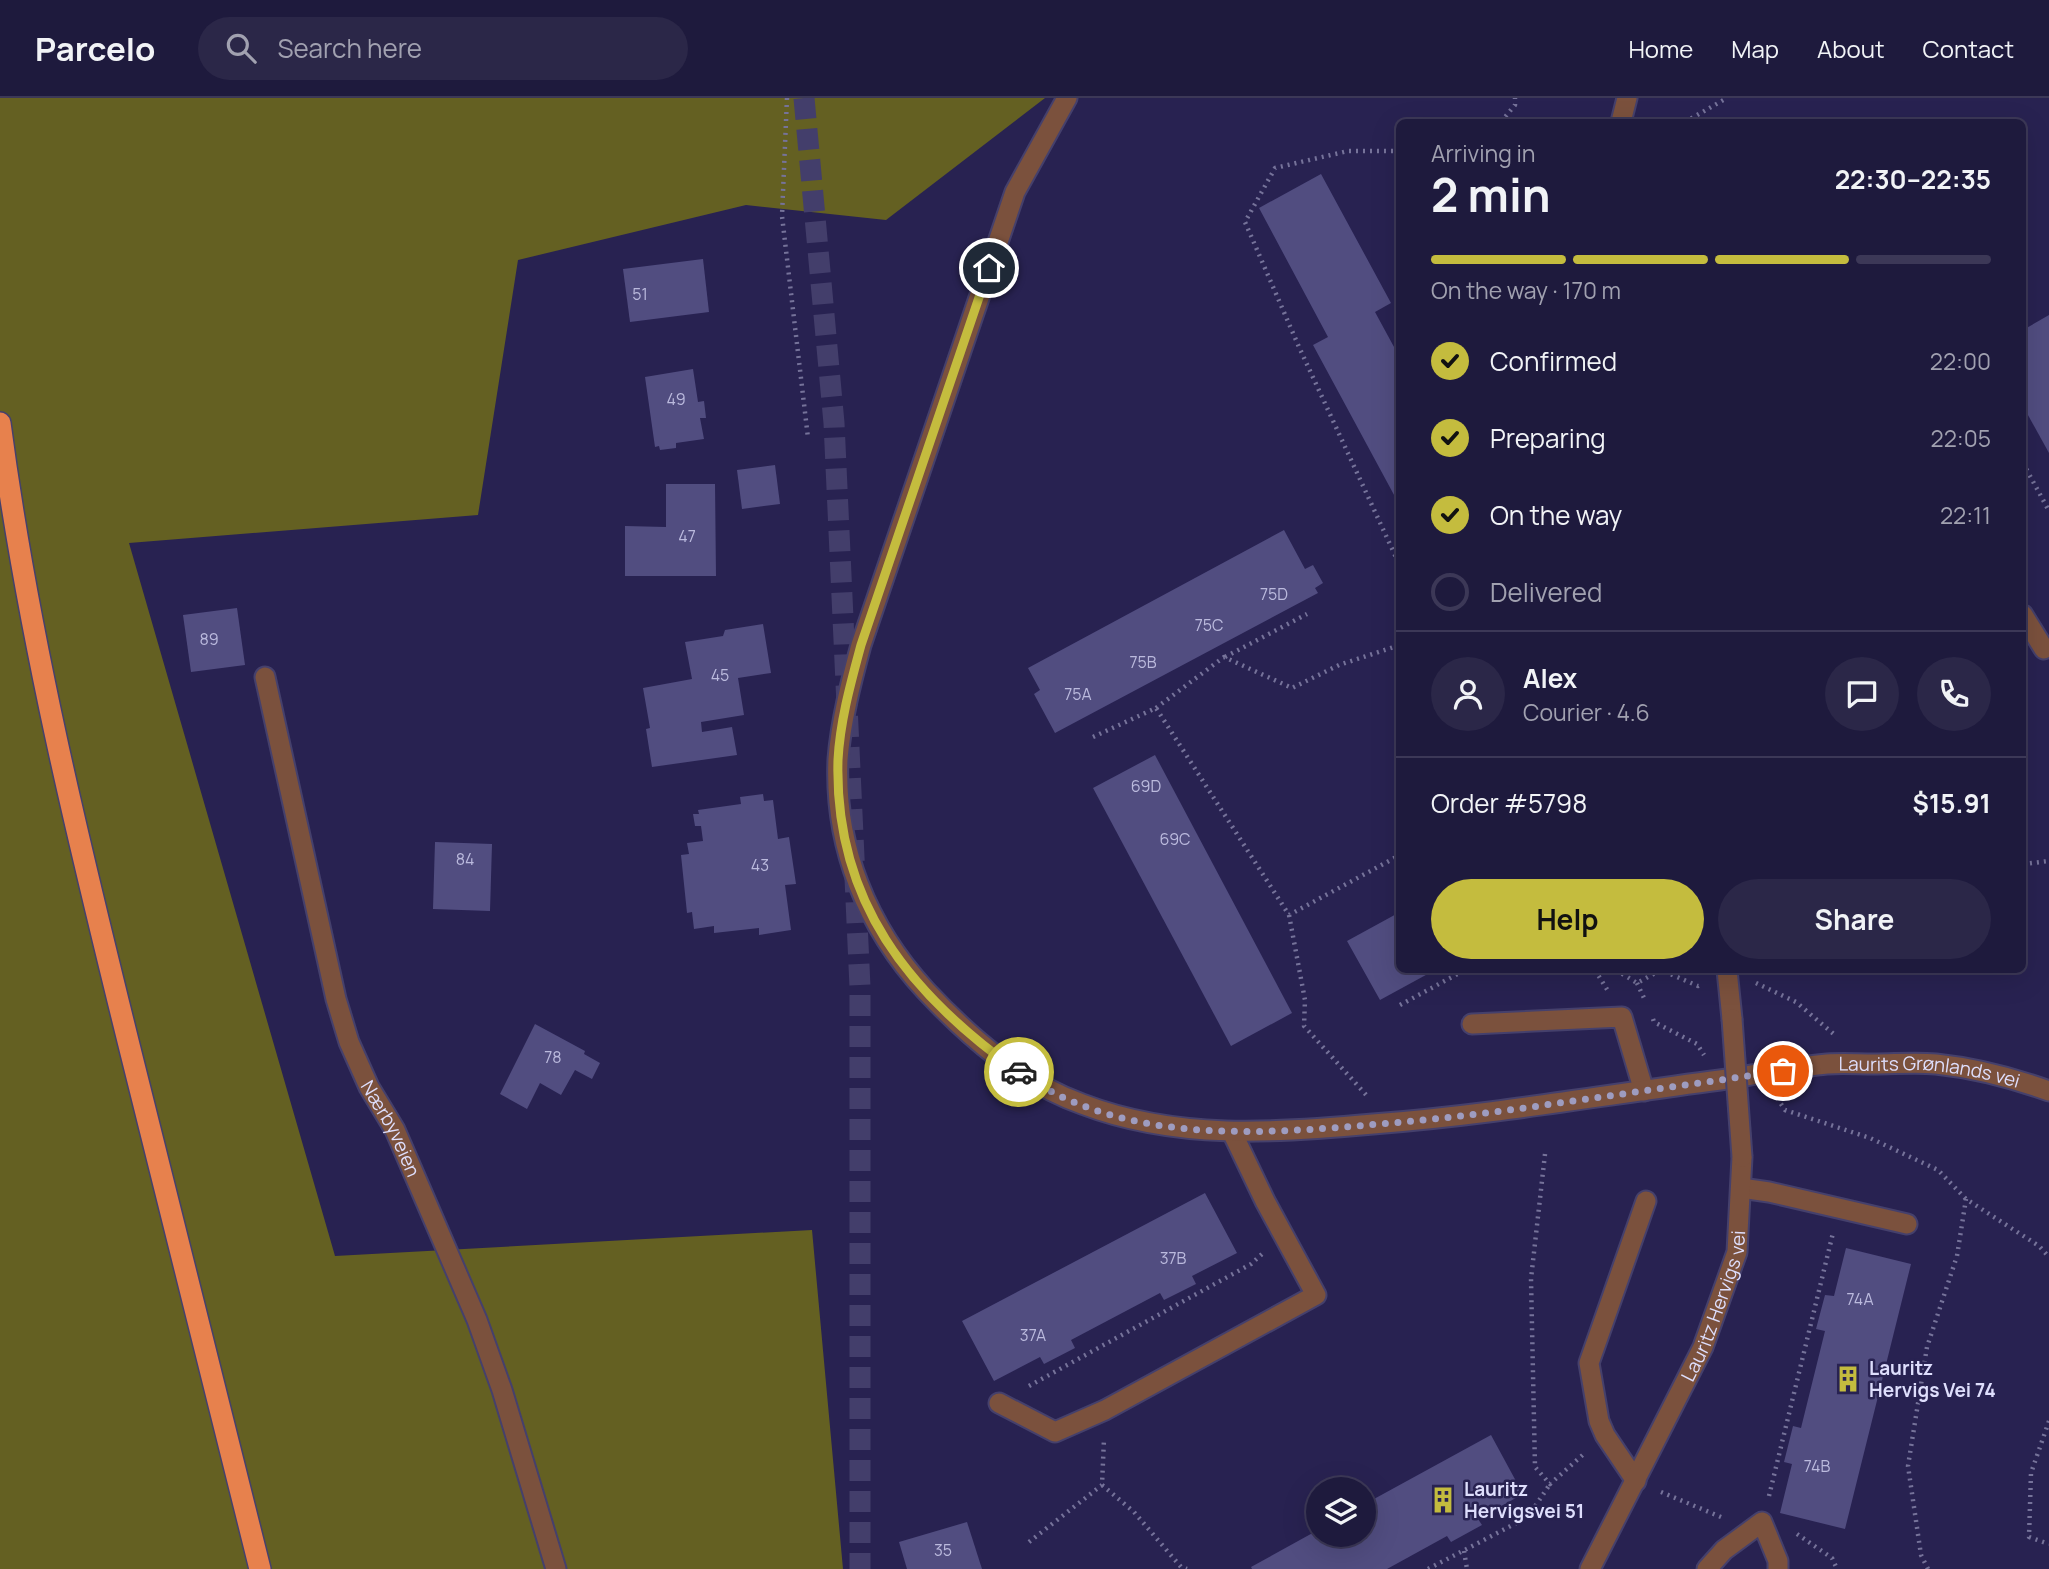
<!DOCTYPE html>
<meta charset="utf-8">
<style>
:root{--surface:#1e1a3d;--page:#2b2748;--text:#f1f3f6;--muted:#a1a1b0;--line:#3c3857;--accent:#c4bc3e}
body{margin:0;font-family:Manrope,sans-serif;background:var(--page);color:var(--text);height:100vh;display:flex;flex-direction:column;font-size:26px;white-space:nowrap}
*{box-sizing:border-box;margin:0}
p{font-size:23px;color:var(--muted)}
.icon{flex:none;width:38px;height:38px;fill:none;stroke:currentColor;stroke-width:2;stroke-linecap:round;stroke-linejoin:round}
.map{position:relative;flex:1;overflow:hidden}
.side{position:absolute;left:1396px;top:21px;width:630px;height:854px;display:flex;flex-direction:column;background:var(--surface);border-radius:10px;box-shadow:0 7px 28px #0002,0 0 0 2px var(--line)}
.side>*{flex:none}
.fabs{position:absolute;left:1306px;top:1379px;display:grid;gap:14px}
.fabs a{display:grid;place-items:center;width:70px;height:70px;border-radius:50%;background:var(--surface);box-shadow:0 7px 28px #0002,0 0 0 2px var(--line);font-size:35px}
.pin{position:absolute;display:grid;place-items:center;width:60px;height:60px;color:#fff;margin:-30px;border:4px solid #fff;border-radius:50%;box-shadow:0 2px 7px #0007}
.courier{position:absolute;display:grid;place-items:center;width:70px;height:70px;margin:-35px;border:5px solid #c4bc3e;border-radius:50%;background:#fff;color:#222;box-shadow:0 2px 9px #0007}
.head em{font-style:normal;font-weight:700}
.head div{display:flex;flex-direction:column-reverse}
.head{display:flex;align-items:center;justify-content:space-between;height:119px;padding:0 35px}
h1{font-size:46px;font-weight:700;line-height:52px}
.bar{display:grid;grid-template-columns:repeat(4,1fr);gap:10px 7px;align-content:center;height:84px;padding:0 35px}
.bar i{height:9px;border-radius:5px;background:var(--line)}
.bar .active{background:var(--accent)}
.bar p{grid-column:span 4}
.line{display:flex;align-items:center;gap:18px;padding:0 35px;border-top:2px solid var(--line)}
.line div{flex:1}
.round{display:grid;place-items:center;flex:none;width:74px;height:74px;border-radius:37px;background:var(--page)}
ol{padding:0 35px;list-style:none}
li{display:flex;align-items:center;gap:21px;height:77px}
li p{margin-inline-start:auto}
li .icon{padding:7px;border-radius:50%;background:var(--accent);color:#111;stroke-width:4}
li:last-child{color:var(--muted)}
li i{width:38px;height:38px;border:4px solid var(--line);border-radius:50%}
.button{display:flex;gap:14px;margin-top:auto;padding:14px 35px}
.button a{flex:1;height:80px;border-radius:42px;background:var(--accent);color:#111;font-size:28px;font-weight:700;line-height:80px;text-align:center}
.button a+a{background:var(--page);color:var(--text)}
header{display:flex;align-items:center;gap:42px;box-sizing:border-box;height:98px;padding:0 35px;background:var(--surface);border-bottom:2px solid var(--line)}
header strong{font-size:33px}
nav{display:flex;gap:38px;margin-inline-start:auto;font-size:24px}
.search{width:490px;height:63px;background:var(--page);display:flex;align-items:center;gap:18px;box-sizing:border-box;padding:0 24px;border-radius:38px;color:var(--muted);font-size:26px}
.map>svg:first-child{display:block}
.forest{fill:#646022}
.building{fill:#514d80}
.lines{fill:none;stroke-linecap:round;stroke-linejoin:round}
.motorway-tunnel{stroke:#433e6b;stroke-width:21;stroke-dasharray:21 10;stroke-linecap:butt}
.service-casing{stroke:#45406c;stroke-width:23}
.minor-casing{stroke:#45406c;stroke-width:23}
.motorway-casing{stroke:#45406c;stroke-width:24}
.path{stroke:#76739a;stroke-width:4.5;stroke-dasharray:2 5;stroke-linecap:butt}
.service{stroke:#7b513d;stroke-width:19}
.minor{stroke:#7b513d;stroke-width:19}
.motorway{stroke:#e7814d;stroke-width:21}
.minor-bridge-casing{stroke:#45406c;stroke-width:23;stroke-linecap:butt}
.minor-bridge{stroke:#7b513d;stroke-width:19}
.done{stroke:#9e9cc0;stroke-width:7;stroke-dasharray:0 12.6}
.route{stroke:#c4bc3e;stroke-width:9}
.labels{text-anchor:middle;stroke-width:5;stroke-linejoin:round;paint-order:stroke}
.number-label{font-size:16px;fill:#bbbadd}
.street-label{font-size:19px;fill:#dedefc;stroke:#282251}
.poi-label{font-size:19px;font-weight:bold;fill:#dedefc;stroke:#282251;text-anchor:start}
</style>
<header>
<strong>Parcelo</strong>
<div class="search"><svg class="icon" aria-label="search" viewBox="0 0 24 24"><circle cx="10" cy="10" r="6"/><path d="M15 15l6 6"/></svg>Search here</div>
<nav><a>Home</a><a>Map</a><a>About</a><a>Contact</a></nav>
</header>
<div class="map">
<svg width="2049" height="1471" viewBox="0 0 2049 1471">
<rect width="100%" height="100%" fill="#282251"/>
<path class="forest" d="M0,0H1045L886,122L746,107L518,162L478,417L129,445L335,1158L812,1132L843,1471H0Z"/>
<g class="building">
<path d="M1321,76L1391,205L1375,214L1400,260V408L1313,247L1328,239L1259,110Z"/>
<path d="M703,161L709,214L630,224L623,171Z"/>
<path d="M2049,217V355L2023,308V232Z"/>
<path d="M693,271L698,304L704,303L706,320H700L704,341L676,345V350L660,352L659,348L655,349L645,279Z"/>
<path d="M775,367L780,406L742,411L737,372Z"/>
<path d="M666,386H715L716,478H625V428L666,429Z"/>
<path d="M1284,432L1305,471L1313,467L1323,485L1315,490L1318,495L1055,635L1034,596L1040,592L1028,570Z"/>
<path d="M237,510L245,567L191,574L183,517Z"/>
<path d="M763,526L771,575L738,580L744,617L701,624L702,634L732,629L737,657L652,669L646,631L650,630L643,590L692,581L685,544L723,538L725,532Z"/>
<path d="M1155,657L1292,915L1231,948L1093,690Z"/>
<path d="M763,696L764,703L773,702L778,741L789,739L796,786L785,787L791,832L759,837V830L714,835V828L694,831L692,814L687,815L681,757L689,756L687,745L703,743L701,728H695L693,716H699L698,712L741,706L740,699Z"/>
<path d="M435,744L492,746L490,813L433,811Z"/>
<path d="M1400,814V872H1435L1380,902L1347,843Z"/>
<path d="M535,926L585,953L584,956L600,965L592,981L575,972L561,997L540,985L527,1011L500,996Z"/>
<path d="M1205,1095L1237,1155L1192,1178L1196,1186L1164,1202L1160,1195L1071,1242L1075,1250L1044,1266L1040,1259L994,1283L962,1223Z"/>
<path d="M1846,1150L1911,1166L1845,1431L1780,1415L1792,1366L1784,1364L1793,1328L1801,1330L1825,1233L1816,1231L1825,1197L1834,1198Z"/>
<path d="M1491,1337L1523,1396L1478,1421L1482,1427L1451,1444L1447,1438L1387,1471H1252L1251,1469L1318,1432V1437H1363V1407Z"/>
<path d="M967,1424L982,1471H907L899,1444Z"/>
</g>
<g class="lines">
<path class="motorway-tunnel" d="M804,0L834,325L860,889V1471"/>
<g class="service-casing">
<g id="service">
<path d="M2023,517L2044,551"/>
<path d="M1472,926L1622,919L1644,993"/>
<path d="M1741,1090L1769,1094L1907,1126"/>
<path d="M999,1305L1055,1334L1105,1312L1316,1197L1265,1103L1232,1034"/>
<path d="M1636,1383L1605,1337L1599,1323L1589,1265L1646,1103"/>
<path d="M1707,1471L1724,1452L1762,1424L1778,1463V1471"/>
</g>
</g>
<g class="minor-casing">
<g id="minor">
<path id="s1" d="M1067,0L1015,94L861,547C851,584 841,623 838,661C834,749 867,829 926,893C970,940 1021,984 1082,1006C1176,1042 1275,1035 1373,1026C1490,1017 1604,997 1720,982C1755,977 1791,969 1827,966C1843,965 1858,966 1874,966C1894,966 1916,964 1936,966C1974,970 2013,980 2049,993"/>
<path d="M1621,24L1627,0"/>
<path id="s2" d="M265,579L336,901L349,944L369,989L395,1032L477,1222L502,1292L556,1471"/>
<path d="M1727,872L1732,921"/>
<path id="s3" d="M1590,1471L1703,1249L1737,1154L1742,1059"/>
</g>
</g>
<g class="motorway-casing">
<path id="motorway" d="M0,325C28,538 79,746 131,955C174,1127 217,1299 260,1471"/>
</g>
<g class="path">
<path d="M787,0L782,118L808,340"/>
<path d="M1501,24L1515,7V0"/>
<path d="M1685,24L1727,0"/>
<path d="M1400,53H1348L1275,70L1245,124L1299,249L1400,468"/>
<path d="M2023,365L2049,413"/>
<path d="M1225,559L1307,516"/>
<path d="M1156,610L1224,559L1292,590L1339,567L1400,547"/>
<path d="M1093,639L1156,610L1289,817L1400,757"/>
<path d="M2023,766L2049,763"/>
<path d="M1289,817L1305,902L1304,928L1369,1000"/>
<path d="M1595,872L1608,893"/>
<path d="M1616,872L1637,885L1661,872L1698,888L1702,886"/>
<path d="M1637,885L1644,900"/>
<path d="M1756,885L1796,904L1836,938"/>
<path d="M1400,907L1465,872"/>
<path d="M1653,921L1654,924L1697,946L1704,957"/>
<path d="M1777,1000L1785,1012L1870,1040L1938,1072L1966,1101L2039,1148L2049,1159"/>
<path d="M1545,1056L1531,1181L1535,1369L1550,1386L1586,1354"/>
<path d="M1029,1288L1251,1166L1262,1156"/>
<path d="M2049,1323L2031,1375L2029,1439L2049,1446"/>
<path d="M1102,1387L1134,1414L1181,1469L1187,1471"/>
<path d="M1661,1394L1721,1419"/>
<path d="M1769,1398L1833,1135"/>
<path d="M1797,1436L1832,1460L1837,1471"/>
<path d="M1029,1444L1102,1387L1104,1341"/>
<path d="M1464,1453L1467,1471"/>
<path d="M1428,1471L1528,1419L1550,1386"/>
<path d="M1928,1471L1921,1457L1908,1368L1927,1249L1957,1158L1966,1101"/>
</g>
<use href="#service" class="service"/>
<use href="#minor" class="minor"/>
<use href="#motorway" class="motorway"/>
<g class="minor-bridge-casing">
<path id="minor-bridge" d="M1732,921L1742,1059"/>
</g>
<use href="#minor-bridge" class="minor-bridge"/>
</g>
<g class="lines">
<path class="done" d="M1019,974C1120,1045 1251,1037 1368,1027C1430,1022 1491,1015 1552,1006C1629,995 1706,984 1783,973"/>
<path class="route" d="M989,170L861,547C851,584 840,623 838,662C834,803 909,896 1019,974"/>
</g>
<defs>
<g id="building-bare" transform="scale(2.1)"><path d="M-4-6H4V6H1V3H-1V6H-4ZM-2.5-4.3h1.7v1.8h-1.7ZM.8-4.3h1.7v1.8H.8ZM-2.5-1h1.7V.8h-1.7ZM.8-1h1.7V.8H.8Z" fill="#c4bc3e" stroke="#282251" stroke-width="2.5" paint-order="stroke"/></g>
</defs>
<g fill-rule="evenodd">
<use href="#building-bare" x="1848" y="1281"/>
<use href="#building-bare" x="1443" y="1402"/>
</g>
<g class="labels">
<g class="number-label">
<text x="640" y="202">51</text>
<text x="676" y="307">49</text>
<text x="687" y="444">47</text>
<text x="1274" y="502">75D</text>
<text x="1209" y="533">75C</text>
<text x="209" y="547">89</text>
<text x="1143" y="570">75B</text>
<text x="720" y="583">45</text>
<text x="1078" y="602">75A</text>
<text x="1146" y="694">69D</text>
<text x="1175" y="747">69C</text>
<text x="465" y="767">84</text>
<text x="760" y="773">43</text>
<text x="553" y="965">78</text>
<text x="1173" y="1166">37B</text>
<text x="1860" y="1207">74A</text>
<text x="1033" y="1243">37A</text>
<text x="1817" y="1374">74B</text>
<text x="943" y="1458">35</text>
</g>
<g class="street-label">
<text dy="7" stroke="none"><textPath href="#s1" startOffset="2007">Laurits Grønlands vei</textPath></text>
<text dy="7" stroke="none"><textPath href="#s2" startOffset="471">Nærbyveien</textPath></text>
<text dy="7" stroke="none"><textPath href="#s3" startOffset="292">Lauritz Hervigs vei</textPath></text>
</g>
<g class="poi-label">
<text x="1869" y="1277">Lauritz<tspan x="1869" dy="22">Hervigs Vei 74</tspan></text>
<text x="1464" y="1398">Lauritz<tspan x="1464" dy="22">Hervigsvei 51</tspan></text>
</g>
</g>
</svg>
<div class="fabs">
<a><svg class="icon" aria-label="layers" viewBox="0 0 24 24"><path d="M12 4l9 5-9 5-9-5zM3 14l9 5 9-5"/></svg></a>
</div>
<div class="pin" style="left:1783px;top:973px;background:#ea580c"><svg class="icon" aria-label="bag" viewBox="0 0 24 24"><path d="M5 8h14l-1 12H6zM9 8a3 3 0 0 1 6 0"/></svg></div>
<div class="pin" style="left:989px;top:170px;background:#1f2937"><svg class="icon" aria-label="home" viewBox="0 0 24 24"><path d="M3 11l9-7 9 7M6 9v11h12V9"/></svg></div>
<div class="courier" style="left:1019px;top:974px"><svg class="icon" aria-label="car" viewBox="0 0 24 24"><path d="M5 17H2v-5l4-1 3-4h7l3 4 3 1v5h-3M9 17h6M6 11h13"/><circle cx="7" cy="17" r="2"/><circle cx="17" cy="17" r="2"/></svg></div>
<section class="side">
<div class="head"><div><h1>2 min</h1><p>Arriving in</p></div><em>22:30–22:35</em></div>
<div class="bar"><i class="active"></i><i class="active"></i><i class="active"></i><i></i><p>On the way · 170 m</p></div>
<ol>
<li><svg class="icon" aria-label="check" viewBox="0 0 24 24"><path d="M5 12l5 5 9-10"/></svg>Confirmed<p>22:00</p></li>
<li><svg class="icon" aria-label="check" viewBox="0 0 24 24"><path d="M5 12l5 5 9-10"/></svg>Preparing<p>22:05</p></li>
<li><svg class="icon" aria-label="check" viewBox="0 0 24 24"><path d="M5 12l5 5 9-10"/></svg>On the way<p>22:11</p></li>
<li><i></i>Delivered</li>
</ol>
<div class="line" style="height:126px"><a class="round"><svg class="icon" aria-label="person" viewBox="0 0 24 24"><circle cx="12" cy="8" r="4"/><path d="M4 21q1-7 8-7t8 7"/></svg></a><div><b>Alex</b><p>Courier · 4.6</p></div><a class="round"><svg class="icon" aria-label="chat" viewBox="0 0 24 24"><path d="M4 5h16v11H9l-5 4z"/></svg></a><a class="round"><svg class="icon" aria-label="phone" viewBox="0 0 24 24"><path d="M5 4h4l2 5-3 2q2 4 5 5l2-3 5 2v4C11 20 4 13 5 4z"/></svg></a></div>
<div class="line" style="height:91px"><div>Order #5798</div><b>$15.91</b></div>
<div class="button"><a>Help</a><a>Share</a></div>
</section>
</div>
